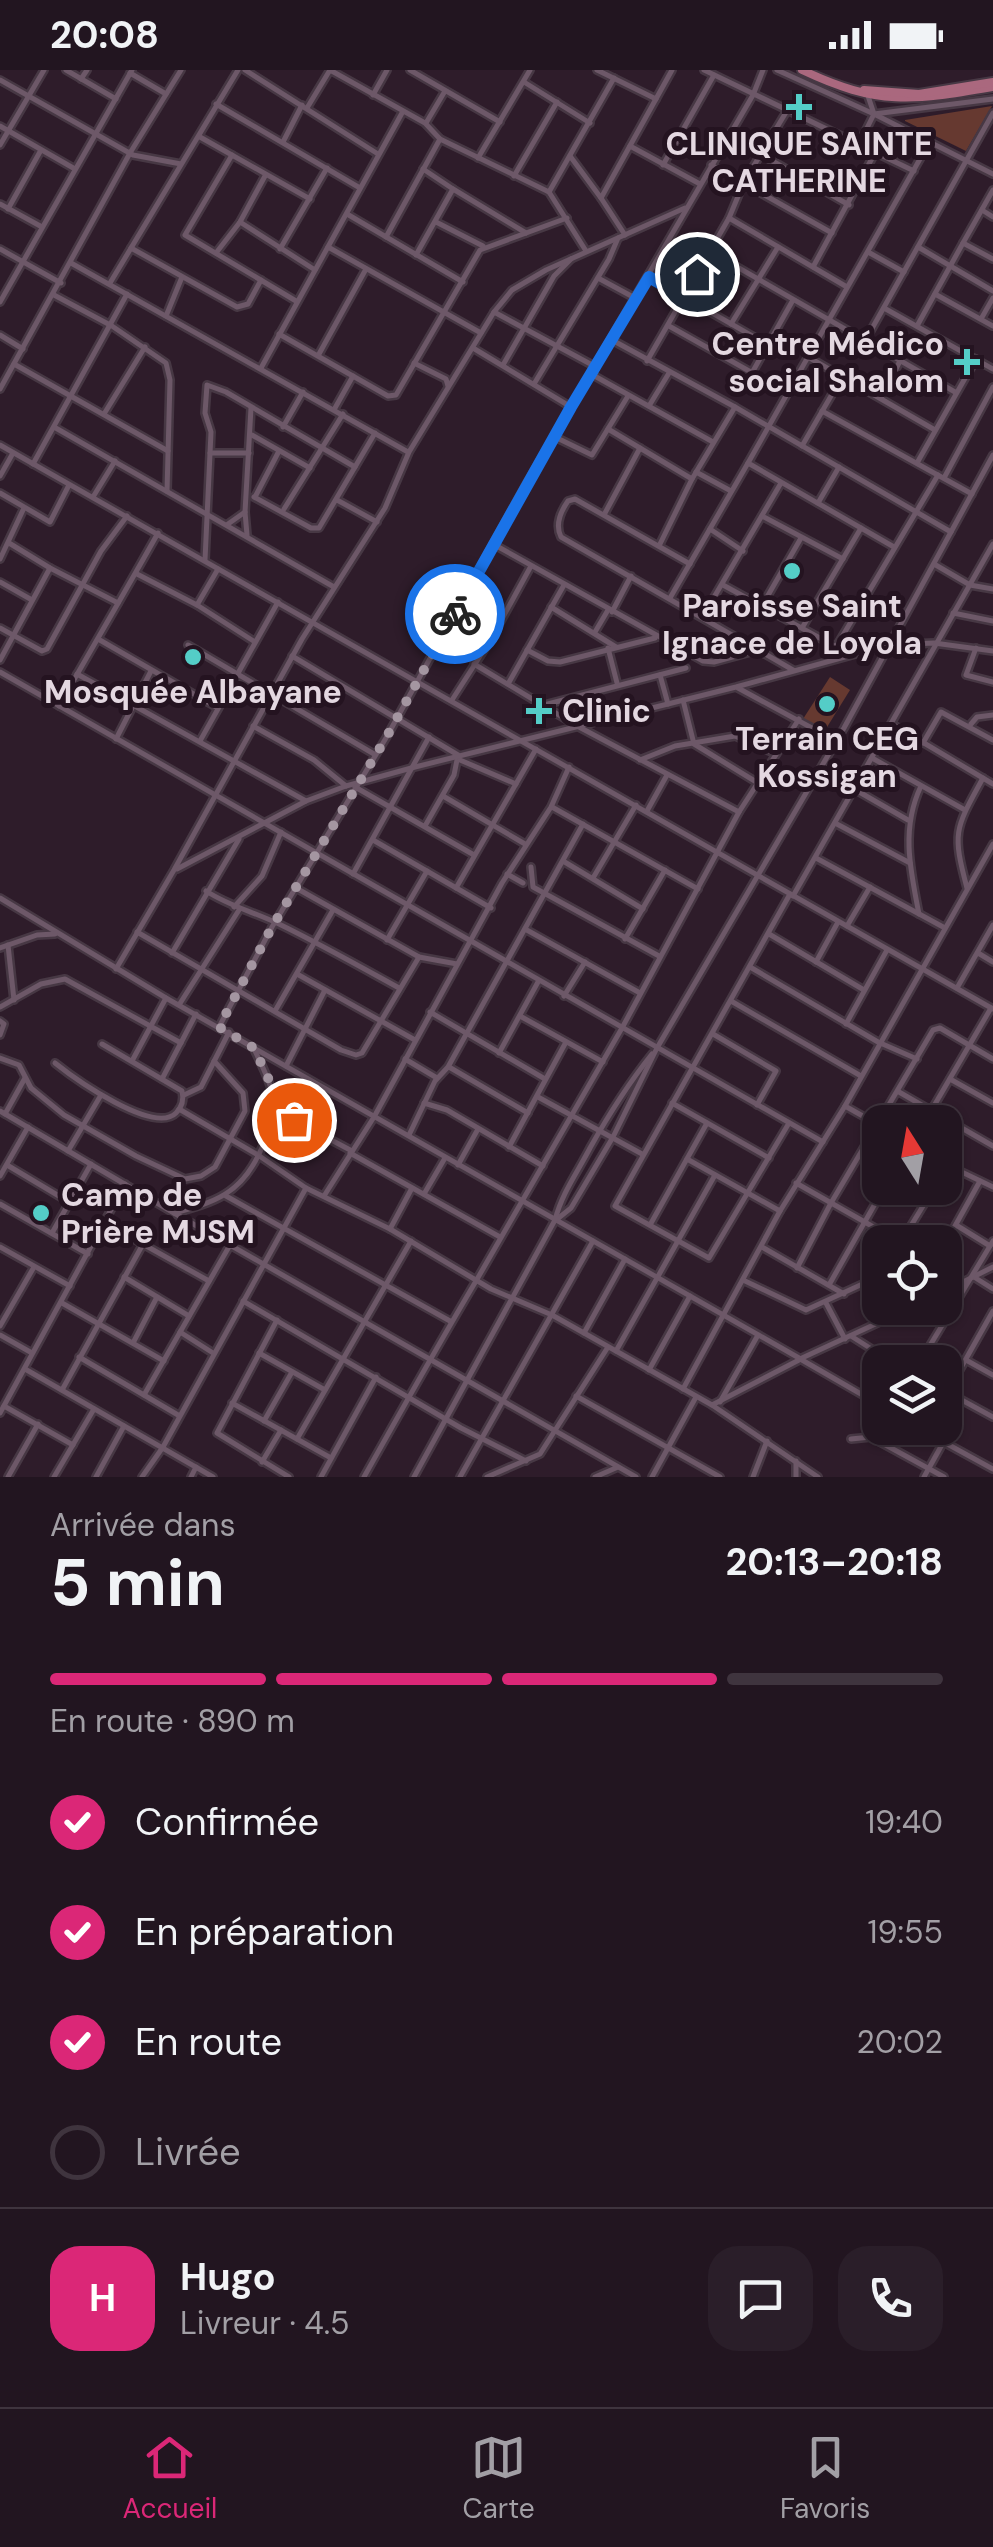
<!DOCTYPE html>
<html lang="fr">
<meta charset="utf-8">
<style>
:root{--surface:#221520;--page:#2a1e29;--text:#f1f3f6;--muted:#a29fa5;--line:#3f343e;--accent:#db2777}
body{margin:0;font-family:"DM Sans",sans-serif;background:var(--page);color:var(--text);height:100vh;display:flex;flex-direction:column;font-size:38px;white-space:nowrap}
*{box-sizing:border-box;margin:0}
p{font-size:32px;color:var(--muted)}
.icon{flex:none;width:55px;height:55px;fill:none;stroke:currentColor;stroke-width:2;stroke-linecap:round;stroke-linejoin:round}
.map{position:relative;height:1407px;overflow:hidden}
.details{display:flex;flex-direction:column;background:var(--surface);flex:1}
.details>*{flex:none}
.needle{width:65px;rotate:349deg}
.tools{position:absolute;left:862px;top:1035px;display:grid;gap:20px}
.tools a{display:grid;place-items:center;width:100px;height:100px;border-radius:20px;background:var(--surface);box-shadow:0 2px 8px #0004,0 0 0 2px var(--line);font-size:50px}
.pin{position:absolute;display:grid;place-items:center;width:85px;height:85px;color:#fff;margin:-42px;border:5px solid #fff;border-radius:50%;box-shadow:0 2px 10px #0007}
.courier{position:absolute;display:grid;place-items:center;width:100px;height:100px;margin:-50px;border:8px solid #1a73e8;border-radius:50%;background:#fff;color:#222;box-shadow:0 2px 12px #0007}
.headline em{font-style:normal;font-weight:700}
.headline div{display:flex;flex-direction:column-reverse}
.headline{display:flex;align-items:center;justify-content:space-between;height:170px;padding:0 50px}
h1{font-size:65px;font-weight:700;line-height:75px}
.bar{display:grid;grid-template-columns:repeat(4,1fr);gap:15px 10px;align-content:center;height:120px;padding:0 50px}
.bar i{height:12px;border-radius:8px;background:var(--line)}
.bar .active{background:var(--accent)}
.bar p{grid-column:span 4}
.line{display:flex;align-items:center;gap:25px;padding:0 50px;border-top:2px solid var(--line)}
.line div{flex:1}
.round{display:grid;place-items:center;flex:none;width:105px;height:105px;border-radius:30px;background:var(--page)}
ol{padding:0 50px;list-style:none}
li{display:flex;align-items:center;gap:30px;height:110px}
li p{margin-inline-start:auto}
li .icon{padding:10px;border-radius:50%;background:var(--accent);color:#fff;stroke-width:4}
li:last-child{color:var(--muted)}
li i{width:55px;height:55px;border:5px solid var(--line);border-radius:50%}
.status{display:flex;justify-content:space-between;align-items:center;height:70px;padding:0 50px;background:var(--surface);direction:ltr}
.status svg{height:28px;fill:currentColor}
.tab-bar{display:flex;justify-content:space-around;align-items:center;height:140px;border-top:2px solid var(--line);background:var(--surface);font-size:28px;color:var(--muted)}
.tab-bar a{display:grid;justify-items:center;gap:5px}
.tab-bar .active{color:var(--accent)}
.map>svg:first-child{display:block}
.green{fill:#663930}
.lines{fill:none;stroke-linecap:round;stroke-linejoin:round}
.minor-casing{stroke:#473844;stroke-width:10}
.major-casing{stroke:#473844;stroke-width:12}
.minor{stroke:#6d5868;stroke-width:5}
.major{stroke:#aa687e;stroke-width:8}
.done{stroke:#a496a1;stroke-width:10;stroke-dasharray:0 18}
.route{stroke:#1a73e8;stroke-width:12}
.poi-dot{fill:#54cdc7;stroke:#241320;stroke-width:4}
.labels{text-anchor:middle;stroke-width:10;stroke-linejoin:round;paint-order:stroke}
.poi-label{font-size:32px;font-weight:bold;fill:#e4d8e1;stroke:#241320}
</style>
<div class="status"><b>20:08</b><svg viewBox="0 0 49 12"><path d="M0 12V9h3v3zM5 12V6h3v6zM10 12V3h3v9zM15 12V0h3v12zM26 1h20v11H26zM47 4h2v5h-2z"/></svg></div>
<div class="map">
<svg width="993" height="1407" viewBox="0 0 993 1407">
<rect width="100%" height="100%" fill="#2e1c2a"/>
<g class="green">
<path d="M992,36L966,81L905,51V50Z"/>
<path d="M830,607L850,620L824,662L803,649Z"/>
</g>
<g class="lines">
<g class="minor-casing">
<g id="minor">
<path d="M66,0L116,29"/>
<path d="M245,0L378,84"/>
<path d="M330,0L425,53L440,69L549,122L586,181"/>
<path d="M410,0L500,52"/>
<path d="M597,0L656,29"/>
<path d="M704,0L914,101"/>
<path d="M777,0L874,44L993,29"/>
<path d="M130,3L166,24"/>
<path d="M81,9L87,0"/>
<path d="M0,10L133,85L181,94"/>
<path d="M524,12L590,53"/>
<path d="M867,23L874,44L993,104"/>
<path d="M373,25L387,0"/>
<path d="M216,34L360,118"/>
<path d="M307,38L330,0"/>
<path d="M426,53L445,21"/>
<path d="M0,56L75,99"/>
<path d="M200,67L310,129"/>
<path d="M283,72L302,35"/>
<path d="M860,72L874,44"/>
<path d="M0,75L44,0"/>
<path d="M630,76L700,114"/>
<path d="M232,85L185,165L296,231"/>
<path d="M762,85L849,135"/>
<path d="M570,86L601,128"/>
<path d="M478,88L530,0"/>
<path d="M663,95L714,5"/>
<path d="M711,95L832,163"/>
<path d="M514,106L557,32"/>
<path d="M453,119L526,163"/>
<path d="M549,122L614,8"/>
<path d="M0,134L42,157"/>
<path d="M8,139L41,80"/>
<path d="M982,140L993,147"/>
<path d="M347,144L463,212"/>
<path d="M729,148L847,217"/>
<path d="M240,152L315,200"/>
<path d="M436,152L483,176"/>
<path d="M625,165L601,128L672,0"/>
<path d="M386,167L440,69"/>
<path d="M963,173L993,120"/>
<path d="M328,177L481,263"/>
<path d="M918,177L993,221"/>
<path d="M131,178L237,237L248,234L261,210"/>
<path d="M0,179L61,213"/>
<path d="M280,179L327,98"/>
<path d="M711,182L955,322"/>
<path d="M868,182L904,202"/>
<path d="M216,183L240,152L265,106"/>
<path d="M416,185L453,119L423,99"/>
<path d="M71,193L408,382"/>
<path d="M813,197L876,81"/>
<path d="M649,207L768,275"/>
<path d="M598,208L635,228"/>
<path d="M110,213L238,0"/>
<path d="M935,224L993,256"/>
<path d="M54,225L112,256L166,293L170,310L167,421"/>
<path d="M0,232L132,0"/>
<path d="M884,238L993,299"/>
<path d="M494,242L596,297"/>
<path d="M166,246L182,207"/>
<path d="M981,249L993,228"/>
<path d="M731,254L778,177"/>
<path d="M669,256L788,323"/>
<path d="M917,256L963,173L993,189"/>
<path d="M279,264L388,326L396,325L480,180L567,148"/>
<path d="M0,265L23,279"/>
<path d="M612,270L735,337L951,462"/>
<path d="M865,271L993,43"/>
<path d="M473,278L571,337"/>
<path d="M319,284L366,199"/>
<path d="M808,287L935,360"/>
<path d="M647,291L729,148L744,112L788,39"/>
<path d="M414,293L446,309L448,316"/>
<path d="M14,294L168,381"/>
<path d="M503,295L554,206L571,189"/>
<path d="M261,298L402,43"/>
<path d="M753,301L793,230"/>
<path d="M591,304L713,372"/>
<path d="M534,314L609,189L618,168"/>
<path d="M0,319L130,83L181,0"/>
<path d="M881,328L900,291"/>
<path d="M649,336L669,303"/>
<path d="M335,338L353,306"/>
<path d="M822,341L972,424"/>
<path d="M104,344L145,277"/>
<path d="M54,357L334,517"/>
<path d="M283,357L303,322"/>
<path d="M608,359L692,409"/>
<path d="M252,365L310,398"/>
<path d="M555,367L592,385L628,326"/>
<path d="M0,375L993,939"/>
<path d="M802,376L842,307"/>
<path d="M210,383H249"/>
<path d="M917,393L976,289"/>
<path d="M33,394L127,224"/>
<path d="M696,402L731,421"/>
<path d="M0,406L13,383"/>
<path d="M944,408L993,317"/>
<path d="M0,423L50,452L69,415"/>
<path d="M93,427L115,391"/>
<path d="M254,427L311,458H319L375,363"/>
<path d="M255,427L279,381"/>
<path d="M337,430L377,452"/>
<path d="M818,433L839,397"/>
<path d="M284,439L343,344"/>
<path d="M605,443L640,378"/>
<path d="M762,446L843,489"/>
<path d="M228,454L245,442"/>
<path d="M710,459L743,481"/>
<path d="M247,465L245,442L251,338"/>
<path d="M9,473L50,498L118,533"/>
<path d="M493,474L703,591L714,592L758,580"/>
<path d="M659,476L692,409L735,337"/>
<path d="M894,477L748,393L929,73"/>
<path d="M0,489L24,438"/>
<path d="M205,490L211,362L205,343L207,315L226,322L355,397"/>
<path d="M690,494L575,429L568,431C561,441 555,455 561,467L793,600"/>
<path d="M934,494L970,515L993,519"/>
<path d="M137,504L197,535L255,572"/>
<path d="M0,512L32,530"/>
<path d="M723,515L849,584"/>
<path d="M670,528L748,393"/>
<path d="M763,534L801,468"/>
<path d="M197,535L218,499"/>
<path d="M460,537L497,558"/>
<path d="M551,537L616,577"/>
<path d="M612,542L631,506"/>
<path d="M953,543L993,551"/>
<path d="M703,546L781,413"/>
<path d="M0,558L42,581L47,579L101,481L127,446"/>
<path d="M802,558L861,458"/>
<path d="M595,562L608,540"/>
<path d="M98,569L218,638"/>
<path d="M188,575L374,684"/>
<path d="M836,577L938,405"/>
<path d="M608,578L617,613"/>
<path d="M976,578L966,605L993,612"/>
<path d="M527,580L548,591L560,592L655,568"/>
<path d="M292,586L458,685L454,705L425,756"/>
<path d="M0,590L50,498"/>
<path d="M474,594L579,657L739,742"/>
<path d="M0,602L823,1072"/>
<path d="M77,604L306,731"/>
<path d="M660,605L668,634"/>
<path d="M508,614L564,515"/>
<path d="M738,618L836,671"/>
<path d="M452,630L491,569L531,496"/>
<path d="M683,630L694,674L758,713"/>
<path d="M544,635L686,598"/>
<path d="M59,636C92,578 125,522 158,463"/>
<path d="M892,654L993,714"/>
<path d="M971,654L977,647L993,645"/>
<path d="M253,656L314,690L346,716"/>
<path d="M116,669L151,601"/>
<path d="M200,671L278,532"/>
<path d="M923,673L941,642L993,670"/>
<path d="M872,688L965,740"/>
<path d="M460,690L516,714"/>
<path d="M640,690L675,676L735,666L776,684"/>
<path d="M355,717L474,785"/>
<path d="M854,719L908,750"/>
<path d="M443,726L525,774"/>
<path d="M552,737L698,819"/>
<path d="M647,741L667,705"/>
<path d="M835,753L910,793"/>
<path d="M373,770L491,838"/>
<path d="M816,788L945,858"/>
<path d="M563,791L643,839"/>
<path d="M531,797L533,817L659,886"/>
<path d="M177,799L306,731L346,716L415,697L736,617L888,575L934,573L993,581"/>
<path d="M353,804L429,667"/>
<path d="M507,804L523,813"/>
<path d="M593,808L636,735"/>
<path d="M296,818L419,887L457,894"/>
<path d="M456,818L536,679"/>
<path d="M967,818C952,762 955,759 983,708"/>
<path d="M206,821C229,836 254,842 279,854C320,874 359,896 399,918"/>
<path d="M793,826L993,474"/>
<path d="M0,828L166,928L799,1288"/>
<path d="M234,837L262,806L281,762"/>
<path d="M919,844C910,799 901,758 921,716"/>
<path d="M847,856L870,817"/>
<path d="M525,859L640,923"/>
<path d="M137,862L341,980L356,985L362,983L419,887"/>
<path d="M769,864L864,920"/>
<path d="M625,869L665,800"/>
<path d="M387,870L427,801"/>
<path d="M8,875L14,930"/>
<path d="M0,878L37,865L55,864"/>
<path d="M172,883L239,769"/>
<path d="M978,883L993,892"/>
<path d="M816,892L838,852"/>
<path d="M750,897L878,972L917,989"/>
<path d="M116,899L174,800L302,569L385,438L409,382L494,242L512,220L546,200L685,138"/>
<path d="M297,904L415,970"/>
<path d="M957,918L993,855"/>
<path d="M564,926L585,892"/>
<path d="M731,931L861,1006"/>
<path d="M179,935L239,840"/>
<path d="M0,937L41,914L65,909L181,973"/>
<path d="M275,941L333,840"/>
<path d="M430,942L545,1009"/>
<path d="M520,946L603,992"/>
<path d="M0,951L4,954L0,965"/>
<path d="M846,954L887,880"/>
<path d="M219,957L272,857L386,668L527,413L753,25L763,0"/>
<path d="M713,964L776,1001L757,1035"/>
<path d="M499,983L538,912"/>
<path d="M0,988L19,995L31,1018L64,1045L136,1086L185,1109L201,1106L215,1097L245,1041L243,1023L214,991"/>
<path d="M405,989L437,1008"/>
<path d="M132,991L166,928"/>
<path d="M55,993C75,1009 154,1065 176,1043C183,1036 184,1029 182,1021L102,974"/>
<path d="M286,996L325,920"/>
<path d="M449,997L528,1043"/>
<path d="M162,1009L196,944"/>
<path d="M950,1009L993,1033"/>
<path d="M899,1022L993,1076"/>
<path d="M184,1025L201,1017L229,962"/>
<path d="M538,1027L642,1084"/>
<path d="M424,1033L447,1040L543,1096"/>
<path d="M672,1033L769,1088"/>
<path d="M845,1036L877,1054"/>
<path d="M179,1039L258,1085L306,1118L390,1159L491,1219L552,1245L712,1335L818,1407"/>
<path d="M275,1040L352,1081"/>
<path d="M0,1041L174,1143C215,1132 240,1124 259,1084C281,1038 277,1026 255,981"/>
<path d="M931,1041L991,938"/>
<path d="M5,1044L25,1008"/>
<path d="M789,1053L709,1188L615,1136L790,824"/>
<path d="M409,1065L435,1011L448,997L583,754"/>
<path d="M509,1077L566,972"/>
<path d="M68,1081L101,1025"/>
<path d="M350,1083L500,1167"/>
<path d="M687,1089L780,1141"/>
<path d="M945,1094L993,1117"/>
<path d="M7,1095L69,1132"/>
<path d="M458,1095L478,1059"/>
<path d="M0,1106L28,1057"/>
<path d="M796,1113L900,1172"/>
<path d="M424,1124L445,1088"/>
<path d="M226,1126L450,1251"/>
<path d="M324,1126L374,1047L502,813L551,737L569,697"/>
<path d="M0,1134L88,1184"/>
<path d="M174,1143L636,1407"/>
<path d="M556,1150L571,1138L613,1067L657,978L844,658L993,385"/>
<path d="M105,1153L209,1211"/>
<path d="M650,1155L707,1053"/>
<path d="M956,1155L990,1176"/>
<path d="M390,1159L412,1118"/>
<path d="M52,1163L91,1094"/>
<path d="M901,1172L934,1118"/>
<path d="M945,1174L980,1111"/>
<path d="M0,1177L70,1216"/>
<path d="M762,1177L844,1224"/>
<path d="M797,1198L831,1133L933,960L940,958L993,989"/>
<path d="M124,1207L189,1246"/>
<path d="M974,1207L993,1219"/>
<path d="M743,1210L806,1240L880,1206"/>
<path d="M829,1215L884,1118"/>
<path d="M945,1221L993,1197"/>
<path d="M243,1231L461,1358L526,1391"/>
<path d="M62,1233L164,1291"/>
<path d="M826,1233L845,1269"/>
<path d="M277,1250L217,1363L289,1407"/>
<path d="M0,1256L34,1197"/>
<path d="M180,1262L213,1283"/>
<path d="M584,1263L625,1189"/>
<path d="M0,1265L32,1283"/>
<path d="M851,1266L892,1292"/>
<path d="M133,1273L157,1227"/>
<path d="M616,1281L715,1105"/>
<path d="M259,1283L325,1320"/>
<path d="M79,1287L178,1345"/>
<path d="M802,1288L910,1238"/>
<path d="M802,1290L880,1335"/>
<path d="M966,1290L993,1305"/>
<path d="M920,1292L993,1171"/>
<path d="M25,1299L213,1407"/>
<path d="M649,1300L690,1226"/>
<path d="M683,1319L780,1141L845,1036L993,774"/>
<path d="M62,1320L143,1174"/>
<path d="M947,1322L993,1347"/>
<path d="M144,1325L230,1175"/>
<path d="M576,1326L720,1407"/>
<path d="M945,1326L993,1241"/>
<path d="M720,1332L758,1265"/>
<path d="M232,1333L331,1388"/>
<path d="M712,1335L799,1290"/>
<path d="M4,1336L73,1375"/>
<path d="M0,1343L125,1114"/>
<path d="M264,1351L292,1302"/>
<path d="M918,1358L993,1399"/>
<path d="M297,1369L411,1171"/>
<path d="M851,1369L871,1367L944,1407"/>
<path d="M262,1392L281,1360"/>
<path d="M8,1407L38,1354"/>
<path d="M54,1407L94,1339"/>
<path d="M96,1407L124,1356"/>
<path d="M142,1407L163,1377L306,1118"/>
<path d="M191,1407L196,1397"/>
<path d="M321,1407L376,1307"/>
<path d="M364,1407C401,1341 438,1275 476,1211L622,958L739,742L799,649"/>
<path d="M414,1407L555,1150C562,1123 577,1103 590,1078C609,1044 628,1014 652,984"/>
<path d="M460,1407L593,1171"/>
<path d="M487,1407L540,1384L608,1277"/>
<path d="M595,1407L618,1397"/>
<path d="M652,1407L696,1327"/>
<path d="M753,1407L767,1371"/>
<path d="M796,1407V1391"/>
<path d="M924,1407L944,1371"/>
</g>
</g>
<g class="major-casing">
<g id="major">
<path d="M802,0C878,36 912,31 993,17"/>
<path d="M864,20L919,24L993,12"/>
</g>
</g>
<use href="#minor" class="minor"/>
<use href="#major" class="major"/>
</g>
<g class="lines">
<path class="done" d="M294,1050L275,1040L269,1010L254,978L219,957L272,857L386,668L455,544"/>
<path class="route" d="M455,544L571,337L649,207L684,227L697,204"/>
</g>
<g class="poi-dot">
<path d="M794 22h10v10h10v10h-10v10h-10v-10h-10v-10h10z"/>
<path d="M962 277h10v10h10v10h-10v10h-10v-10h-10v-10h10z"/>
<circle cx="792" cy="501" r="10"/>
<circle cx="193" cy="587" r="10"/>
<circle cx="827" cy="634" r="10"/>
<path d="M534 626h10v10h10v10h-10v10h-10v-10h-10v-10h10z"/>
<circle cx="41" cy="1143" r="10"/>
</g>
<g class="labels">
<g class="poi-label">
<text x="799" y="85">CLINIQUE SAINTE<tspan x="799" dy="37">CATHERINE</tspan></text>
<text x="944" y="285" text-anchor="end">Centre Médico<tspan x="944" dy="37">social Shalom</tspan></text>
<text x="792" y="547">Paroisse Saint<tspan x="792" dy="37">Ignace de Loyola</tspan></text>
<text x="193" y="633">Mosquée Albayane</text>
<text x="562" y="652" text-anchor="start">Clinic</text>
<text x="827" y="680">Terrain CEG<tspan x="827" dy="37">Kossigan</tspan></text>
<text x="61" y="1136" text-anchor="start">Camp de<tspan x="61" dy="37">Prière MJSM</tspan></text>
</g>
</g>
</svg>
<div class="tools">
<a><svg class="needle" viewBox="-14 -14 28 28"><path d="M0-13l5 13h-10z" fill="#e53935"/><path d="M0 13l5-13h-10z" fill="#a29fa5"/></svg></a>
<a><svg class="icon" aria-label="locate" viewBox="0 0 24 24"><circle cx="12" cy="12" r="6"/><path d="M12 2v4M12 18v4M2 12h4M18 12h4"/></svg></a>
<a><svg class="icon" aria-label="layers" viewBox="0 0 24 24"><path d="M12 4l9 5-9 5-9-5zM3 14l9 5 9-5"/></svg></a>
</div>
<div class="pin" style="left:294px;top:1050px;background:#ea580c"><svg class="icon" aria-label="bag" viewBox="0 0 24 24"><path d="M5 8h14l-1 12H6zM9 8a3 3 0 0 1 6 0"/></svg></div>
<div class="pin" style="left:697px;top:204px;background:#1f2937"><svg class="icon" aria-label="home" viewBox="0 0 24 24"><path d="M3 11l9-7 9 7M6 9v11h12V9"/></svg></div>
<div class="courier" style="left:455px;top:544px"><svg class="icon" aria-label="bike" viewBox="0 0 24 24"><circle cx="6" cy="16" r="4"/><circle cx="18" cy="16" r="4"/><path d="M6 16l4-8h5l3 8M10 8l3 8H6M13 5h3"/></svg></div>
</div>
<section class="details">
<div class="headline"><div><h1>5 min</h1><p>Arrivée dans</p></div><em>20:13–20:18</em></div>
<div class="bar"><i class="active"></i><i class="active"></i><i class="active"></i><i></i><p>En route · 890 m</p></div>
<ol>
<li><svg class="icon" aria-label="check" viewBox="0 0 24 24"><path d="M5 12l5 5 9-10"/></svg>Confirmée<p>19:40</p></li>
<li><svg class="icon" aria-label="check" viewBox="0 0 24 24"><path d="M5 12l5 5 9-10"/></svg>En préparation<p>19:55</p></li>
<li><svg class="icon" aria-label="check" viewBox="0 0 24 24"><path d="M5 12l5 5 9-10"/></svg>En route<p>20:02</p></li>
<li><i></i>Livrée</li>
</ol>
<div class="line" style="height:180px"><b class="round" style="background:var(--accent);color:#fff">H</b><div><b>Hugo</b><p>Livreur · 4.5</p></div><a class="round"><svg class="icon" aria-label="chat" viewBox="0 0 24 24"><path d="M4 5h16v11H9l-5 4z"/></svg></a><a class="round"><svg class="icon" aria-label="phone" viewBox="0 0 24 24"><path d="M5 4h4l2 5-3 2q2 4 5 5l2-3 5 2v4C11 20 4 13 5 4z"/></svg></a></div>
</section>
<nav class="tab-bar">
<a class="active"><svg class="icon" aria-label="home" viewBox="0 0 24 24"><path d="M3 11l9-7 9 7M6 9v11h12V9"/></svg>Accueil</a>
<a><svg class="icon" aria-label="map" viewBox="0 0 24 24"><path d="M3 6l6-2 6 2 6-2v14l-6 2-6-2-6 2zM9 4v14M15 6v14"/></svg>Carte</a>
<a><svg class="icon" aria-label="saved" viewBox="0 0 24 24"><path d="M7 4h10v16l-5-4-5 4z"/></svg>Favoris</a>
</nav>
